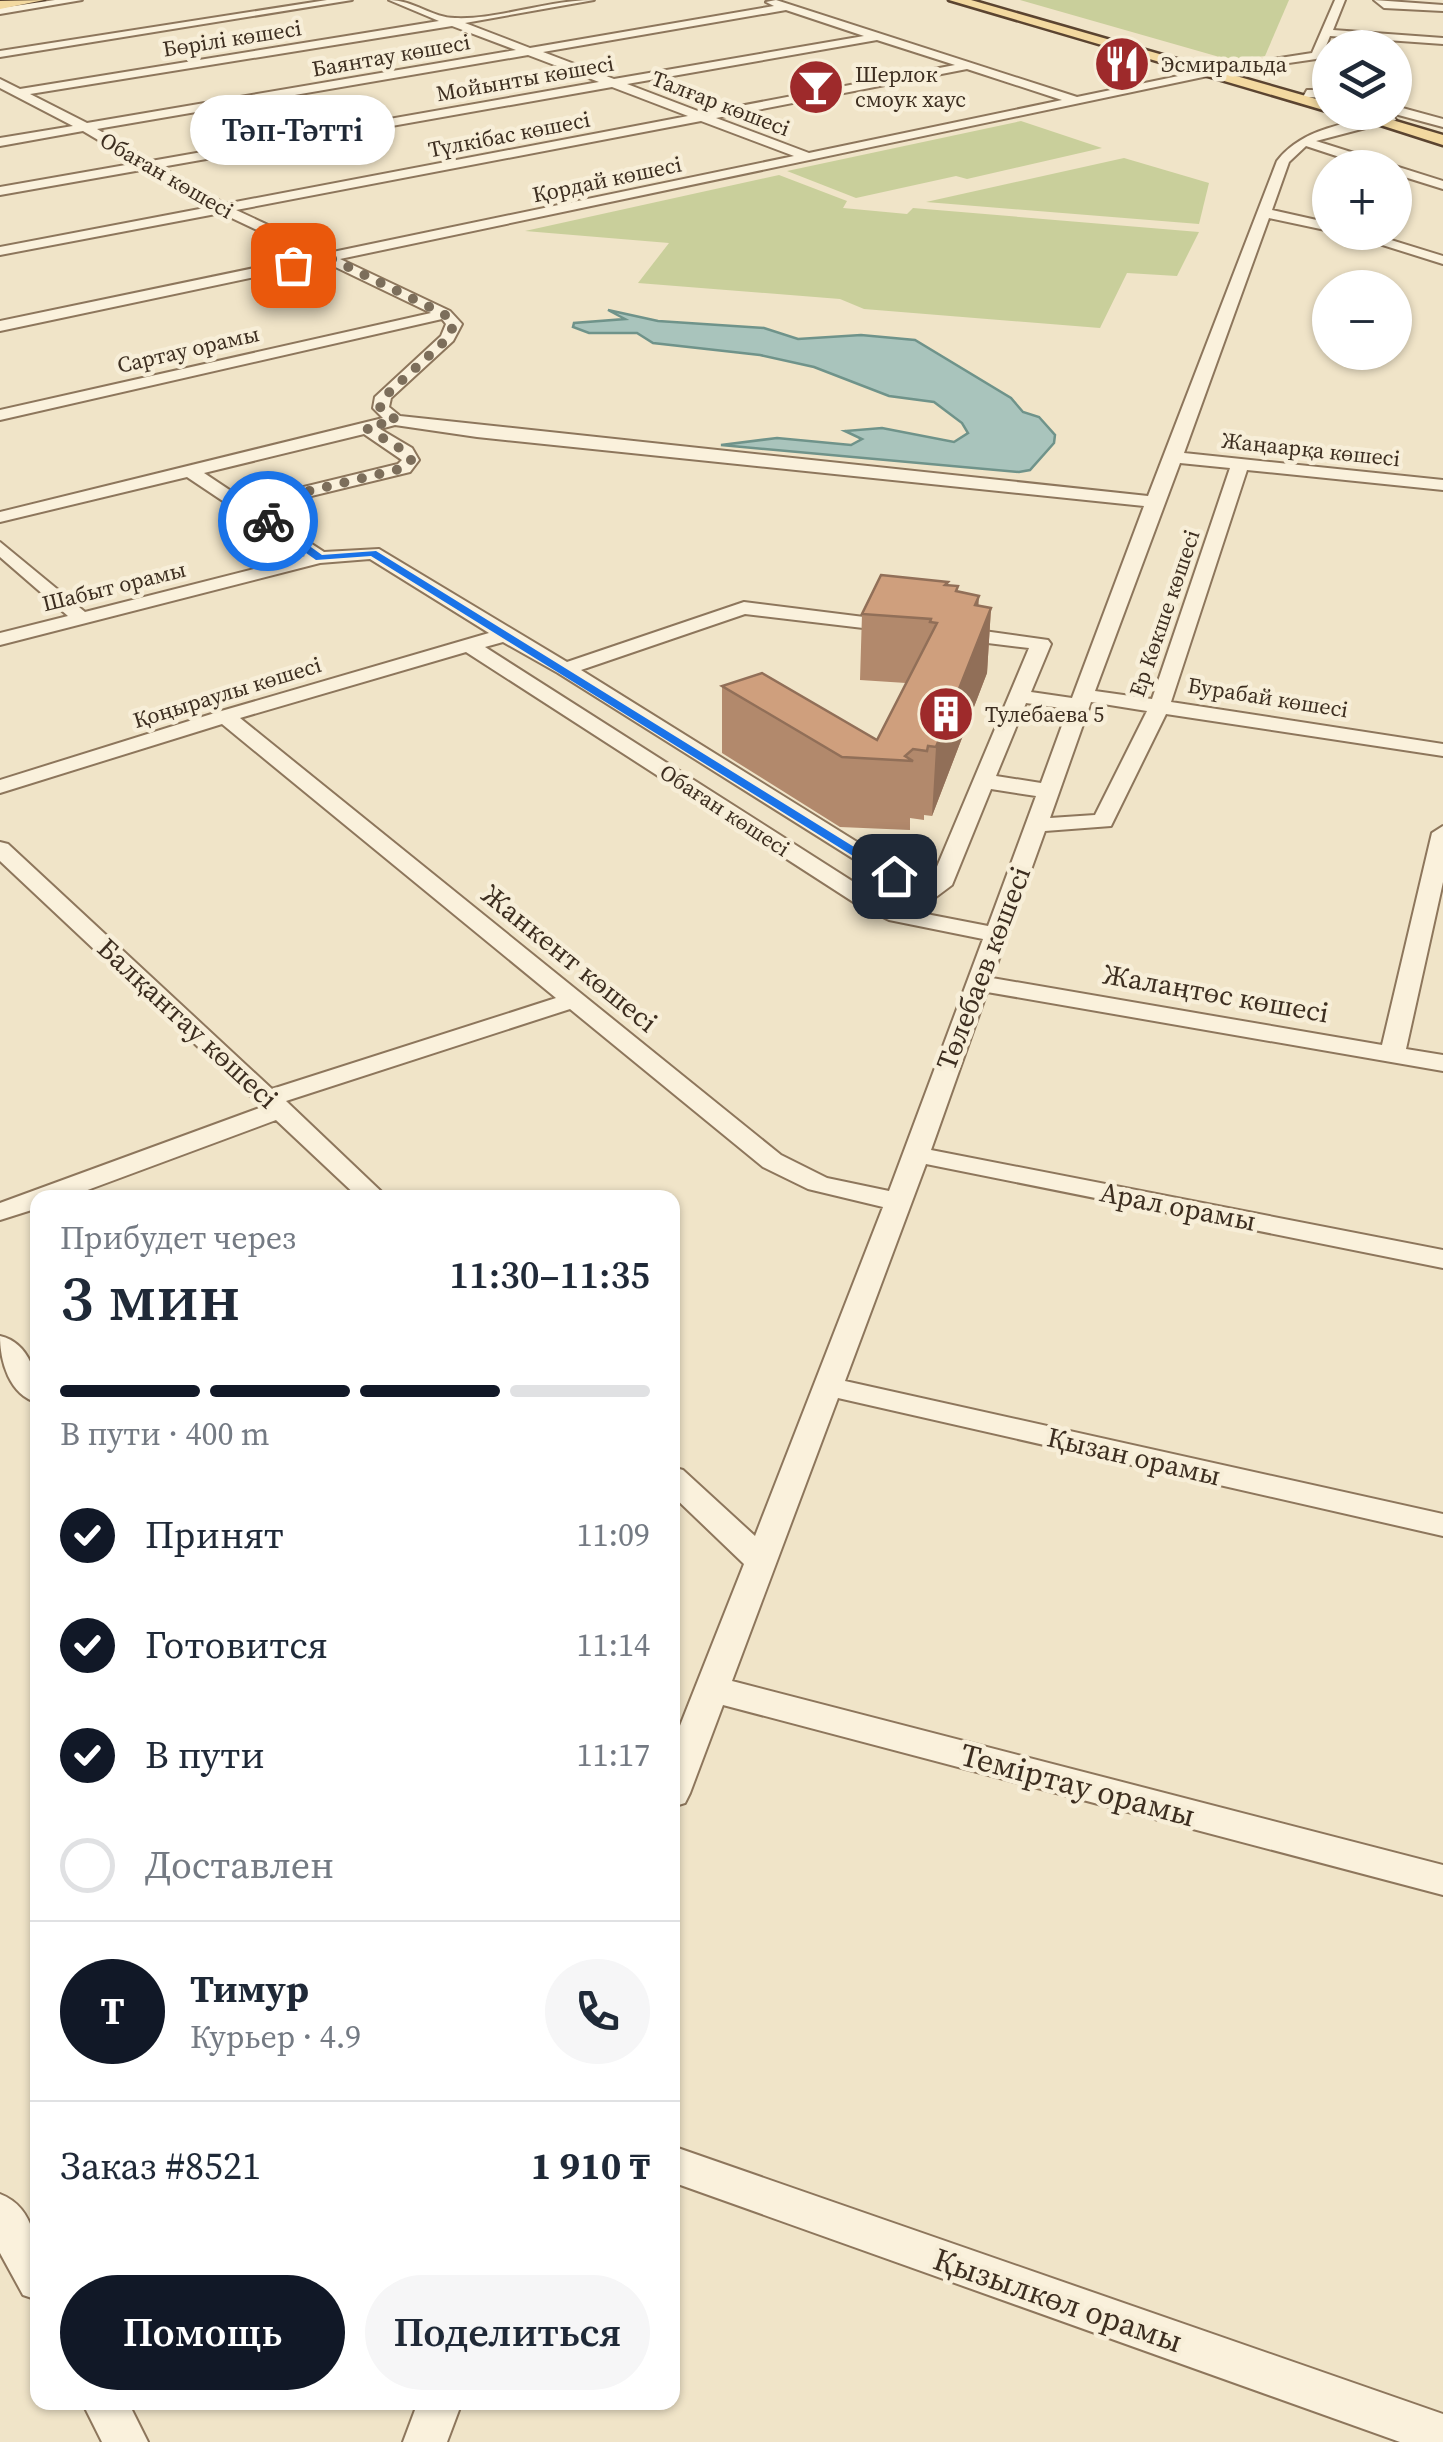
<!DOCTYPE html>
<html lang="ru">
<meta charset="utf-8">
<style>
:root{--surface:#fff;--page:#f6f6f7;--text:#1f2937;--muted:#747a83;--line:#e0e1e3;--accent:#111827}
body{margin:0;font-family:"Source Serif 4",serif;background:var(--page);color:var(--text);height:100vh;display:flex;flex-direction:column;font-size:38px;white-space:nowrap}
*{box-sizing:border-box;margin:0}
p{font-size:32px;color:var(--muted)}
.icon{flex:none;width:55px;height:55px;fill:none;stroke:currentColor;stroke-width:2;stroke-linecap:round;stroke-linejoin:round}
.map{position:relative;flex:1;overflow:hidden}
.side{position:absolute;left:30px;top:1190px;width:650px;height:1220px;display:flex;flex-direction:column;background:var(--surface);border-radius:20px;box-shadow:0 2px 8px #0004}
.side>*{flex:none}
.fabs{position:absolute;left:1312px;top:30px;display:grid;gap:20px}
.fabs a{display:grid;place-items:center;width:100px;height:100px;border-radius:50%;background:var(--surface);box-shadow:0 2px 8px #0004;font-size:50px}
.pin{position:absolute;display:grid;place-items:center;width:85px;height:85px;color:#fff;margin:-42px;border-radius:20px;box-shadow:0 5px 15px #0006}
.courier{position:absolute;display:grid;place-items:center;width:100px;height:100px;margin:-50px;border:8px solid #1a73e8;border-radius:50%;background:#fff;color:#222;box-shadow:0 2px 12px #0007}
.bubble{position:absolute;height:70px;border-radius:35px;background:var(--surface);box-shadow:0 2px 8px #0004;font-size:32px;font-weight:600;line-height:70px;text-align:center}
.summary em{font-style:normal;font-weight:600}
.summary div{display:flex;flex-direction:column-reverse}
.summary{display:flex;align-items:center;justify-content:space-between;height:170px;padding:0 30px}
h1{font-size:65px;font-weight:600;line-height:75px}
.bar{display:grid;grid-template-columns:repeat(4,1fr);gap:15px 10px;align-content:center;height:120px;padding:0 30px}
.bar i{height:12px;border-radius:8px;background:var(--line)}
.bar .current{background:var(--accent)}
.bar p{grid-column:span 4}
.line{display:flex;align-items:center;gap:25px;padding:0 30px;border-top:2px solid var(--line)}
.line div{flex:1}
.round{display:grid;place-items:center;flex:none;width:105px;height:105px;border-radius:52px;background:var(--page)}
ol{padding:0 30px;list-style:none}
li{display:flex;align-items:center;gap:30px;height:110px}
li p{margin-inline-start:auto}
li .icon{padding:10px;border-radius:50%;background:var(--accent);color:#fff;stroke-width:4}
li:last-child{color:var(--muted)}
li i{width:55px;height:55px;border:5px solid var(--line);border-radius:50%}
.cta{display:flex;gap:20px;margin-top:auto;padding:20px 30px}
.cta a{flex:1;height:115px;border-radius:60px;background:var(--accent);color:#fff;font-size:40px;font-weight:600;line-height:115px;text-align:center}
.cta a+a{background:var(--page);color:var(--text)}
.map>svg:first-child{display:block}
.green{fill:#c9cf9b}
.water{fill:#a9c4bc;stroke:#6f938a;stroke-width:2.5}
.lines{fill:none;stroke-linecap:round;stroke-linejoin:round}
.minor-casing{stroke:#8d765c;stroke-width:4}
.major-casing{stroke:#5b4430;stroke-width:5}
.minor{fill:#faf1dc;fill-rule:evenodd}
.major{fill:#f3d9a0;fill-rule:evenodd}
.wall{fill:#b2896c}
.shaded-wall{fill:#916f58}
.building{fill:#cf9f7d;stroke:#916f58;stroke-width:2.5}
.route{fill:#1a73e8}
.done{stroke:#7c6e5b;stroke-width:10;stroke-dasharray:0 18}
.labels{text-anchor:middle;stroke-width:9;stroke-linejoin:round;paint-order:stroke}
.far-street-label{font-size:22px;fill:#3d2e20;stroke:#f7eed8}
.far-poi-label{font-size:22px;fill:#3d2e20;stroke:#f7eed8;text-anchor:start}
.street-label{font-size:28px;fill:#3d2e20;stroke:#f7eed8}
.near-street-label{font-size:32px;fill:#3d2e20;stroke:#f7eed8}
</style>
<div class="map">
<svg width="1443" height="2442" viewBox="0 0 1443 2442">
<rect width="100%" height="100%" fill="#f0e4c8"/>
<g class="green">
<path d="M1020,0H1289L1265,56L1230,60Z"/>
<path d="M1021,121L1102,148L967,179L956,176L856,198L787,171Z"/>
<path d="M1124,158L1209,183L1199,224L926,202Z"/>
<path d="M779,175L847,201L843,208L907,214L913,208L1199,232L1177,276L1127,273L1100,328L864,309L840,299L638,283L669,243L525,231Z"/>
</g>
<path class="water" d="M608,310L658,321L764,328L798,339L861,335L915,340L1011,398L1023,412L1039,417L1055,435L1054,443L1030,470L1019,472L721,445L777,438L851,445L862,439L845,431L882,428L954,442L968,433L962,423L934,402L889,396L814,367L760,355L653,343L637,333H589L573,327L574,323L625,319Z"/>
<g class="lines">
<g class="minor-casing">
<g id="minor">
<path d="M55,0H82L0,14V8Z"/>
<path d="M327,0H352L0,57V51Z"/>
<path d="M389,0C413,0 433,18 455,18C497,20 548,0 594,0L465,23L530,48L774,6L766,2L776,0L1077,97L1222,67L1312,53L1335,0H1345L1333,30L1443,38V44L1330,36L1322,56L1316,59L1222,73L340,259L450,311L462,324L453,341L391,398L389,407L400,416L1148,496L1277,161C1304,126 1352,123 1392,113L1396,120L1316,141L1443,181V189L1395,174V168H1373L1306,146L1289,162L1272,210L1330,223V231L1269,218L1184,453L1443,480V490L1247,470L1171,702L1443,744V756L1166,714L1111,826L1045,831L992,978L1382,1045L1432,833L1443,826V882L1406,1049L1443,1055V1071L987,992L931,1150L1443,1250V1268L926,1164L845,1381L1443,1514V1536L838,1398L732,1681L1443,1865V1895L723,1705L690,1793L685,1803L672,1807V1746L744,1564L672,1495V1467L683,1470L755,1536L883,1207L808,1189L763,1167L570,1009L286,1101L388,1198H359L276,1120L66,1198H38V1208L0,1220V1203L262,1107L0,861V842L8,844L272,1089L556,998L222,724L0,793V780L218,712L489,633L370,559L320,563L0,645V633L68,616L0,557V542L85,612L305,556L187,477L0,522V512L383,418L373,408L375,397L441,336L446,324L442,319L0,420V410L431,313L325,262L0,331V321L312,256L221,213L0,255V247L210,207L147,169L0,195V187L137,163L83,131L0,146V138L73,126L0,88V79L20,89L439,21ZM786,10L864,36L614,79L543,52ZM452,26L516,50L87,123L30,94ZM877,40L955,65L703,113L627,84ZM528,55L599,82L151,161L97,129ZM967,69L1062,100L809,153L716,118ZM612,87L688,116L225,204L161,167ZM701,121L794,156L328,253L236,210ZM395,425L477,437L1144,506L1072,698L1031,692L1051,644L1048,640L955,627L945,633L955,639L1029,648L931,881L926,885L581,670L745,614L897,632L904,630V622L744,602L567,662L379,549L324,552L258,509L410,472L419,460L412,448L380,429ZM364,434L402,460L398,464L246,501L204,473ZM1180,463L1230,468L1152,699L1095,691ZM503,642L558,673L911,895L901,908L874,895L485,647ZM466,652L858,905L889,920L983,939L889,1191L827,1178L781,1155L240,718ZM1091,702L1147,711L1095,815L1050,818ZM1026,703L1068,709L1041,783L996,776ZM991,789L1036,796L988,926L916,912L952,885Z"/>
<path d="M1374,0L1443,5V11L1384,8Z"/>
<path d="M1307,90H1330V98L1303,97Z"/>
<path d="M1395,106L1443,119V127L1391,113L1395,112Z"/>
<path d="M1341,232H1365L1443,256V264Z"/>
<path d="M0,1336C30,1343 38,1376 38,1403C9,1395 0,1361 0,1336Z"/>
<path d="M672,2146L1443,2414V2442H1400L672,2182Z"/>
<path d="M0,2194C42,2210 38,2263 38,2300L23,2295L0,2253Z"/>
<path d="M82,2402H128L148,2442H102Z"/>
<path d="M418,2402H462L447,2442H403Z"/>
</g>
</g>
<g class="major-casing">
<g id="major">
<path d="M44,0L0,9V1Z"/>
<path d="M949,0H971L1330,103V112Z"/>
<path d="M1340,112H1365L1443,135V145Z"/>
</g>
</g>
<use href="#minor" class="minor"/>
<use href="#major" class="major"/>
</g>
<path class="wall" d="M948,585L978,606L991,608L987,673L932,816L924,815V820L910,818V830L840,827L722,753V686L877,740L906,683L860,680L862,614Z"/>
<path class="shaded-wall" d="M979,596L976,647L991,608L987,673L932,816L936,747L975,605Z"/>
<path class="building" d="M881,575L948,582L945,585L958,586L956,591L979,596L975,605L991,608L936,747L928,746L927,751L913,749L905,756L913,761L842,757L722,686L762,673L877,740L937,623L930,622L931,619L862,614Z"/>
<path class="route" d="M265,519H272L322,555L376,551L901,876L890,879L371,556L316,560L265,524Z"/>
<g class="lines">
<path class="done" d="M268,521L247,506L404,468L411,460L406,452L366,428L396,420L380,408L383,398L448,338L454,324L444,314L330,258L293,265"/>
</g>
<defs>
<g id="restaurant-disc" transform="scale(2.875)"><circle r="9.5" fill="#9e2a2b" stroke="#f7eed8"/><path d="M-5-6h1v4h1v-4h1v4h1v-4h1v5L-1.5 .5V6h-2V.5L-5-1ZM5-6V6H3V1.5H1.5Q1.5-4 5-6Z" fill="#fff"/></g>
<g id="bar-disc" transform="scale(2.875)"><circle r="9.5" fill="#9e2a2b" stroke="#f7eed8"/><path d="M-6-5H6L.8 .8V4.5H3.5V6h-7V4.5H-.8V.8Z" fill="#fff"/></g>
<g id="building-disc" transform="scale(2.875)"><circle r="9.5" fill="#9e2a2b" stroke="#f7eed8"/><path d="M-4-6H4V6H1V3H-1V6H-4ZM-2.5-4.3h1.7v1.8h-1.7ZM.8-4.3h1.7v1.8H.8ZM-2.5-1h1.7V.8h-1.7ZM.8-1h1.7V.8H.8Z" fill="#fff"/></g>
</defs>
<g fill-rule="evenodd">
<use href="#restaurant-disc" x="1122" y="64"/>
<use href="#bar-disc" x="816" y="87"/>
<use href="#building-disc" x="946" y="714"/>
</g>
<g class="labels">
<g class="far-street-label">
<text transform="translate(232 38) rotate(-9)" y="8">Бөрілі көшесі</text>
<text transform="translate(391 55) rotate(-10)" y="8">Баянтау көшесі</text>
<text transform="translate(525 78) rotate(-10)" y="8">Мойынты көшесі</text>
<text transform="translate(721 103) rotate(21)" y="8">Талғар көшесі</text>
<text transform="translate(509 134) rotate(-11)" y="8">Түлкібас көшесі</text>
<text transform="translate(167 175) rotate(30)" y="8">Обаған көшесі</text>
<text transform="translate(607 179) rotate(-12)" y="8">Қордай көшесі</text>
<text transform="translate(188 349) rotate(-13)" y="8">Сартау орамы</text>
<text transform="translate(1311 449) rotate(6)" y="8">Жаңаарқа көшесі</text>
<text transform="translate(114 586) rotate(-14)" y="8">Шабыт орамы</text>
<text transform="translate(1164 613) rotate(-71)" y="8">Ер Көкше көшесі</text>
<text transform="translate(227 692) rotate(-17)" y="8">Қоңыраулы көшесі</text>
<text transform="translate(1268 697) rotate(9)" y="8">Бурабай көшесі</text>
<text transform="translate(725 810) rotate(33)" y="8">Обаған көшесі</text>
</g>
<g class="far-poi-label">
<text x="1161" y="72">Эсмиральда</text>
<text x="855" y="82">Шерлок<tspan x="855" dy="25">смоук хаус</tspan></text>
<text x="985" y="722">Тулебаева 5</text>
</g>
<g class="street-label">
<text transform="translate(570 958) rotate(39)" y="10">Жанкент көшесі</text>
<text transform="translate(983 968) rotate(-69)" y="10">Төлебаев көшесі</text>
<text transform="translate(1216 993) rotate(10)" y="10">Жалаңтөс көшесі</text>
<text transform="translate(188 1023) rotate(43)" y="10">Балқантау көшесі</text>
<text transform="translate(1178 1206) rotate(11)" y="10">Арал орамы</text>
<text transform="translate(1134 1456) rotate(13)" y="10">Қызан орамы</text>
</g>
<g class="near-street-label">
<text transform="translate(1078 1785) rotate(15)" y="11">Теміртау орамы</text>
<text transform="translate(1058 2300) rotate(19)" y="11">Қызылкөл орамы</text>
</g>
</g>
</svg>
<div class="fabs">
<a><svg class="icon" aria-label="layers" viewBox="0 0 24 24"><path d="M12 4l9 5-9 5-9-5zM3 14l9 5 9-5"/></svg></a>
<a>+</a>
<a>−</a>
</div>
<div class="pin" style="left:293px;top:265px;background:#ea580c"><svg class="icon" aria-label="bag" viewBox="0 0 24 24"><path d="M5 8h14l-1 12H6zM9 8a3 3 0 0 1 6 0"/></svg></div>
<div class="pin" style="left:894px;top:876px;background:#1f2937"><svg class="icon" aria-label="home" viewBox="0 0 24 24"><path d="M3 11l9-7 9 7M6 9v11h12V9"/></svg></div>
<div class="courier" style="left:268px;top:521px"><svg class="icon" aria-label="bike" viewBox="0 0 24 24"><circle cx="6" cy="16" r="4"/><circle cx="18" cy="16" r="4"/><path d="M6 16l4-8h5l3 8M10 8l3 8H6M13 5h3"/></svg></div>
<div class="bubble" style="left:190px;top:95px;width:205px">Тәп-Тәтті</div>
<section class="side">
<div class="summary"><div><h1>3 мин</h1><p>Прибудет через</p></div><em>11:30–11:35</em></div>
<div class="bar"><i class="current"></i><i class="current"></i><i class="current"></i><i></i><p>В пути · 400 m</p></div>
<ol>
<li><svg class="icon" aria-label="check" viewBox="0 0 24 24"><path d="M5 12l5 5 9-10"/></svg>Принят<p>11:09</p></li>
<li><svg class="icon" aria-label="check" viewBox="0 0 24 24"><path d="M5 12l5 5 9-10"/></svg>Готовится<p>11:14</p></li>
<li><svg class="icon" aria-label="check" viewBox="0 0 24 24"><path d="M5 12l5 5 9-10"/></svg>В пути<p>11:17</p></li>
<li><i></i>Доставлен</li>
</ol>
<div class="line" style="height:180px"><b class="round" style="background:var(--accent);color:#fff">Т</b><div><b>Тимур</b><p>Курьер · 4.9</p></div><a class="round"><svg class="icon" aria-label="phone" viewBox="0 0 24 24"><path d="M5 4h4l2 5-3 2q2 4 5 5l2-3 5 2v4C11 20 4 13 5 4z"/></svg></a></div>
<div class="line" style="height:130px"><div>Заказ #8521</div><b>1 910 ₸</b></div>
<div class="cta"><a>Помощь</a><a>Поделиться</a></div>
</section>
</div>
